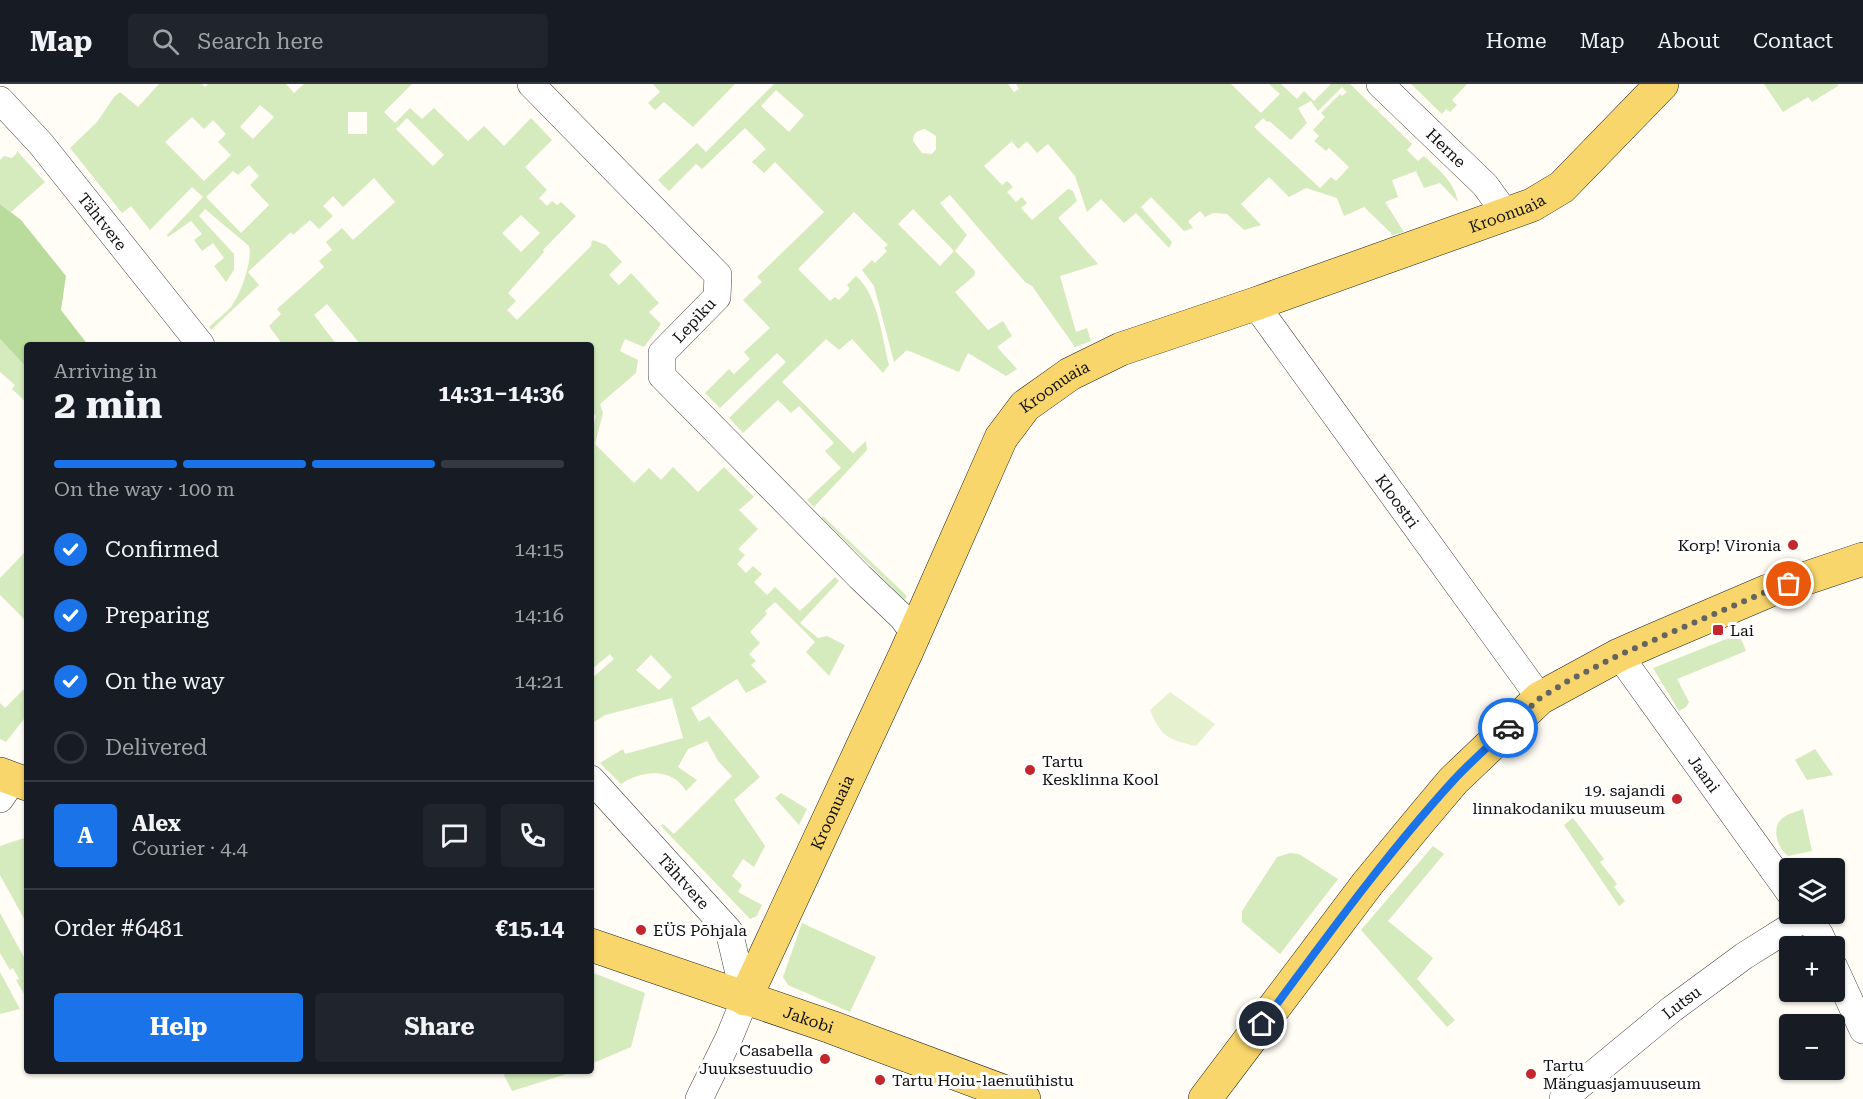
<!DOCTYPE html>
<meta charset="utf-8">
<style>
:root{--surface:#171b24;--page:#20242c;--text:#f1f3f6;--muted:#9ea1a6;--line:#363941;--accent:#1a73e8}
body{margin:0;font-family:"Roboto Serif",serif;background:var(--page);color:var(--text);height:100vh;display:flex;flex-direction:column;font-size:22px;white-space:nowrap}
*{box-sizing:border-box;margin:0}
p{font-size:20px;color:var(--muted)}
.icon{flex:none;width:33px;height:33px;fill:none;stroke:currentColor;stroke-width:2;stroke-linecap:round;stroke-linejoin:round}
.map{position:relative;flex:1;overflow:hidden}
.details{position:absolute;left:24px;top:258px;width:570px;height:732px;display:flex;flex-direction:column;background:var(--surface);border-radius:6px;box-shadow:0 2px 4px #0004}
.details>*{flex:none}
.controls{position:absolute;left:1779px;top:774px;display:grid;gap:12px}
.controls a{display:grid;place-items:center;width:66px;height:66px;border-radius:6px;background:var(--surface);box-shadow:0 2px 4px #0004;font-size:30px}
.pin{position:absolute;display:grid;place-items:center;width:51px;height:51px;color:#fff;margin:-26px;border:3px solid #fff;border-radius:50%;box-shadow:0 2px 6px #0007}
.courier{position:absolute;display:grid;place-items:center;width:60px;height:60px;margin:-30px;border:4px solid #1a73e8;border-radius:50%;background:#fff;color:#222;box-shadow:0 2px 8px #0007}
.overview em{font-style:normal;font-weight:700}
.overview div{display:flex;flex-direction:column-reverse}
.overview{display:flex;align-items:center;justify-content:space-between;height:102px;padding:0 30px}
h1{font-size:39px;font-weight:700;line-height:45px}
.bar{display:grid;grid-template-columns:repeat(4,1fr);gap:9px 6px;align-content:center;height:72px;padding:0 30px}
.bar i{height:8px;border-radius:4px;background:var(--line)}
.bar .selected{background:var(--accent)}
.bar p{grid-column:span 4}
.line{display:flex;align-items:center;gap:15px;padding:0 30px;border-top:2px solid var(--line)}
.line div{flex:1}
.round{display:grid;place-items:center;flex:none;width:63px;height:63px;border-radius:6px;background:var(--page)}
ol{padding:0 30px;list-style:none}
li{display:flex;align-items:center;gap:18px;height:66px}
li p{margin-inline-start:auto}
li .icon{padding:6px;border-radius:50%;background:var(--accent);color:#fff;stroke-width:4}
li:last-child{color:var(--muted)}
li i{width:33px;height:33px;border:3px solid var(--line);border-radius:50%}
.primary-button{display:flex;gap:12px;margin-top:auto;padding:12px 30px}
.primary-button a{flex:1;height:69px;border-radius:6px;background:var(--accent);color:#fff;font-size:24px;font-weight:700;line-height:69px;text-align:center}
.primary-button a+a{background:var(--page);color:var(--text)}
header{display:flex;align-items:center;gap:36px;box-sizing:border-box;height:84px;padding:0 30px;background:var(--surface);border-bottom:2px solid var(--line)}
header strong{font-size:28px}
nav{display:flex;gap:33px;margin-inline-start:auto;font-size:21px}
.search{width:420px;height:54px;background:var(--page);display:flex;align-items:center;gap:15px;box-sizing:border-box;padding:0 21px;border-radius:6px;color:var(--muted);font-size:22px}
.map>svg:first-child{display:block}
.green{fill:#d5ebbd;fill-rule:evenodd}
.forest{fill:#b9dc9c}
.pitch{fill:#e6f2cf}
.lines{fill:none;stroke-linecap:round;stroke-linejoin:round}
.minor-casing{stroke:#444;stroke-width:28}
.major-casing{stroke:#222;stroke-width:34}
.minor{stroke:#fff;stroke-width:27}
.major{stroke:#f9d66b;stroke-width:33}
.done{stroke:#646461;stroke-width:6;stroke-dasharray:0 10.8}
.route{stroke:#1a73e8;stroke-width:8}
.poi-dot{fill:#c4262e;stroke:#fff;stroke-width:2}
.labels{text-anchor:middle;stroke-width:6;stroke-linejoin:round;paint-order:stroke}
.street-label{font-size:16px;fill:#111;stroke:#fff}
.poi-label{font-size:16px;fill:#111;stroke:#fff;text-anchor:start}
</style>
<header>
<strong>Map</strong>
<div class="search"><svg class="icon" aria-label="search" viewBox="0 0 24 24"><circle cx="10" cy="10" r="6"/><path d="M15 15l6 6"/></svg>Search here</div>
<nav><a>Home</a><a>Map</a><a>About</a><a>Contact</a></nav>
</header>
<div class="map">
<svg width="1863" height="1015" viewBox="0 0 1863 1015">
<rect width="100%" height="100%" fill="#fffdf5"/>
<g class="green">
<path d="M159,0H202L205,3L208,0H286L294,9L304,0H412L384,28L395,39L410,24L422,35L434,24L468,57L484,42L504,62L531,34L552,56L525,83L547,106L539,114L547,122L552,117L557,121L561,118L576,132L543,166L544,168L508,209L516,217L507,226L517,236L592,161L591,159L593,156L606,161L622,178L609,191L619,201L631,189L659,219L649,228L661,240L644,263L625,255L620,267L638,276L636,289L600,320L603,329L595,360L634,399L649,384L661,396L673,383L698,408L724,383L754,413L739,426L758,445L738,465L745,471L737,480L746,489L753,482L762,490L754,498L767,511L775,503L800,527L835,493L839,497L800,539L818,554L827,552L845,561L829,592L806,568L815,558L775,518L765,527L767,530L750,548L760,559L749,570L756,577L751,581L767,598L746,609L737,595L691,624L699,638L709,632L760,693L734,716L765,762L754,783L743,775L732,792L742,801L738,808L762,821L757,832L750,835L661,742L663,740L674,750L732,692L718,677L707,657L688,665L678,683L697,696L686,707C673,683 641,686 621,700L600,679L623,665L625,670L683,654L672,614L605,631L591,640V595L614,575L610,570L591,586V351L596,332L591,327V261H361L327,220L314,231L337,261H283L269,242L281,230L277,225L324,183L319,177L332,166L326,158L342,144L353,156L395,118L374,94L343,123L333,112L323,122L333,132L319,145L310,136L293,151L291,148L248,188L259,201L211,246L209,243C216,236 225,230 231,223C240,212 253,176 249,162L205,125L199,132L234,170V186L226,198L214,182L224,174L213,159L202,167L194,156L202,150L191,137L168,153L167,151L203,113L192,103L150,146L131,122L122,129L70,64L97,38L114,13L120,8L138,23ZM260,21L274,33L253,55L240,43ZM348,28H367V50H348ZM192,33L204,45L213,36L226,50L218,58L231,71L204,97L165,58ZM407,34L444,71L433,82L396,45ZM249,81L259,92L250,101L269,121L241,149L206,113L233,87L238,91ZM521,131L540,149L521,168L502,149ZM651,571L672,593L659,606L636,586Z"/>
<path d="M653,0H735L693,43L664,18L655,26L648,19L660,8Z"/>
<path d="M774,0H1008L1014,8L1019,5L1016,0H1231L1261,29L1280,10L1269,0H1281L1297,15L1304,7L1314,17L1331,0H1350L1412,60L1407,66L1418,77L1424,72C1439,86 1454,97 1458,118L1440,99L1424,104L1416,87L1392,96L1398,113L1385,118L1404,148L1393,151L1364,123L1344,132L1337,114L1306,104L1289,113L1269,93L1241,120L1261,141L1244,146L1227,130L1213,129L1205,133L1200,127L1188,137L1193,144L1184,147L1151,113L1141,123L1172,158L1169,164L1136,129L1124,139L1101,115L1087,128L1075,92L1048,60L1037,69L1027,57L1018,65L1012,57L984,82L1002,101L1007,97L1013,103L1007,108L1016,118L1022,113L1027,119L1021,124L1032,136L1068,105L1073,107L1077,117L1058,134L1098,180L1060,192L1076,248L1087,244L1091,257L1075,263L1032,202L1025,198L950,111L940,119L967,151L955,167L975,187L974,192L955,208L988,246L1003,237L1012,252L997,263L1017,285L1006,292L968,269L959,288L907,266L894,278L874,202L862,186L872,176L875,179L887,167L884,164L888,161L854,128L798,185L830,217L835,213L839,216L850,205L847,201L856,192C878,211 882,253 889,281L883,289L852,255L839,266L826,255L782,298L853,369L866,357L867,366L814,423L807,416L841,384L825,367L834,359L799,322L791,329L778,316L743,349L729,334L786,278L777,269L720,324L705,309L729,285L734,290L750,275L744,268L770,244L743,216L762,198L757,193L824,128L775,78L764,89L752,78L766,65L745,44L702,85L696,80L669,107L658,96L697,59L706,68ZM1342,3L1347,8L1342,12L1340,10L1321,29L1325,33L1313,46L1319,52L1314,57L1326,67L1329,64L1349,83L1336,97L1331,93L1320,104L1254,43L1263,34L1267,38L1269,37L1291,56L1307,39L1298,24L1311,17L1318,27ZM776,6L804,31L789,48L761,22ZM925,45L936,52V65L932,70L922,69L913,57C913,49 918,46 925,45ZM913,125L954,167L940,182L898,140Z"/>
<path d="M1411,0H1467L1452,16L1457,21L1450,28L1446,25L1442,30Z"/>
<path d="M1764,0H1837L1838,2L1812,18L1808,13L1783,28Z"/>
<path d="M17,67L45,98L11,128L0,120V76L4,72L12,74L16,70Z"/>
<path d="M0,255L27,284V319L12,305L15,301L0,288Z"/>
<path d="M823,432L907,512L905,516L822,434Z"/>
<path d="M26,467L27,532L24,535L0,511V494Z"/>
<path d="M1739,550L1746,567L1677,595L1689,618L1686,623L1679,627L1653,584Z"/>
<path d="M27,602V631L6,658L0,655V619L5,624Z"/>
<path d="M1815,665L1833,691L1807,696L1795,676Z"/>
<path d="M781,709L807,725L799,741L775,714Z"/>
<path d="M1803,725L1812,767L1788,772C1777,764 1770,742 1784,733C1789,729 1797,728 1803,725Z"/>
<path d="M1573,734L1604,775L1600,778L1617,800L1614,803L1625,817L1619,822L1564,741Z"/>
<path d="M27,753V840L0,791V762Z"/>
<path d="M1433,762L1444,770L1388,837L1433,874L1417,895L1455,936L1447,943L1361,846Z"/>
<path d="M1290,769L1299,770L1338,795L1280,870L1242,838V827L1277,773Z"/>
<path d="M0,829L27,879V915L16,896L19,895L13,884L10,886L0,869Z"/>
<path d="M802,839L876,873L850,928L788,901L783,893Z"/>
<path d="M0,888L20,925L0,930Z"/>
<path d="M591,888L645,909L631,963L591,980Z"/>
<path d="M502,987H576L512,1007Z"/>
</g>
<path class="forest" d="M0,120L21,136L66,192L61,226L88,261H27V284L0,255Z"/>
<path class="pitch" d="M1170,608L1215,640L1196,662C1169,656 1161,653 1150,626Z"/>
<g class="lines">
<g class="minor-casing">
<g id="minor">
<path d="M531,0L718,191L717,213L662,269V292L860,493L902,533L914,549"/>
<path id="s1" d="M1380,0L1485,101L1506,130"/>
<path id="s2" d="M0,16L41,60L201,261"/>
<path id="s3" d="M1255,220L1540,614"/>
<path id="s4" d="M1619,571L1790,809"/>
<path id="s5" d="M591,695L729,847L745,915L729,954L699,1015"/>
<path d="M0,715L13,696"/>
<path d="M1804,830L1820,851L1825,862"/>
<path d="M1834,883L1863,946"/>
<path id="s6" d="M1563,1015L1672,925L1744,872L1806,833"/>
</g>
</g>
<g class="major-casing">
<g id="major">
<path d="M0,690L27,700"/>
<path id="s7" d="M591,861L831,943L1024,1015"/>
<path id="s8" d="M745,915L906,569L1001,354L1025,322L1070,290L1121,265L1255,220L1532,121L1562,103L1662,0"/>
<path d="M1205,1015L1368,799L1421,735L1453,697L1540,614L1619,571L1653,556L1768,507L1863,475"/>
</g>
</g>
<use href="#minor" class="minor"/>
<use href="#major" class="major"/>
</g>
<g class="lines">
<path class="done" d="M1508,644L1540,614L1568,597L1619,571L1768,507L1789,500"/>
<path class="route" d="M1262,940C1323,858 1383,774 1452,698C1469,679 1489,662 1508,644"/>
</g>
<g class="poi-dot">
<circle cx="1793" cy="461" r="6"/>
<rect x="1712" y="540" width="12" height="12" rx="3"/>
<circle cx="1030" cy="686" r="6"/>
<circle cx="1677" cy="715" r="6"/>
<circle cx="641" cy="846" r="6"/>
<circle cx="825" cy="975" r="6"/>
<circle cx="1531" cy="990" r="6"/>
<circle cx="880" cy="996" r="6"/>
</g>
<g class="labels">
<g class="street-label">
<text dy="6" stroke="none"><textPath href="#s1" startOffset="92">Herne</textPath></text>
<text dy="6" stroke="none"><textPath href="#s8" startOffset="1178">Kroonuaia</textPath></text>
<text dy="6" stroke="none"><textPath href="#s2" startOffset="159">Tähtvere</textPath></text>
<text transform="translate(694 236) rotate(-47)" y="6">Lepiku</text>
<text dy="6" stroke="none"><textPath href="#s8" startOffset="692">Kroonuaia</textPath></text>
<text dy="6" stroke="none"><textPath href="#s3" startOffset="243">Kloostri</textPath></text>
<text dy="6" stroke="none"><textPath href="#s4" startOffset="146">Jaani</textPath></text>
<text dy="6" stroke="none"><textPath href="#s8" startOffset="206">Kroonuaia</textPath></text>
<text dy="6" stroke="none"><textPath href="#s5" startOffset="138">Tähtvere</textPath></text>
<text dy="6" stroke="none"><textPath href="#s6" startOffset="153">Lutsu</textPath></text>
<text dy="6" stroke="none"><textPath href="#s7" startOffset="230">Jakobi</textPath></text>
</g>
<g class="poi-label">
<text x="1781" y="467" text-anchor="end">Korp! Vironia</text>
<text x="1730" y="552">Lai</text>
<text x="1042" y="683">Tartu<tspan x="1042" dy="18">Kesklinna Kool</tspan></text>
<text x="1665" y="712" text-anchor="end">19. sajandi<tspan x="1665" dy="18">linnakodaniku muuseum</tspan></text>
<text x="653" y="852">EÜS Põhjala</text>
<text x="813" y="972" text-anchor="end">Casabella<tspan x="813" dy="18">Juuksestuudio</tspan></text>
<text x="1543" y="987">Tartu<tspan x="1543" dy="18">Mänguasjamuuseum</tspan></text>
<text x="892" y="1002">Tartu Hoiu-laenuühistu</text>
</g>
</g>
</svg>
<div class="controls">
<a><svg class="icon" aria-label="layers" viewBox="0 0 24 24"><path d="M12 4l9 5-9 5-9-5zM3 14l9 5 9-5"/></svg></a>
<a>+</a>
<a>−</a>
</div>
<div class="pin" style="left:1789px;top:500px;background:#ea580c"><svg class="icon" aria-label="bag" viewBox="0 0 24 24"><path d="M5 8h14l-1 12H6zM9 8a3 3 0 0 1 6 0"/></svg></div>
<div class="pin" style="left:1262px;top:940px;background:#1f2937"><svg class="icon" aria-label="home" viewBox="0 0 24 24"><path d="M3 11l9-7 9 7M6 9v11h12V9"/></svg></div>
<div class="courier" style="left:1508px;top:644px"><svg class="icon" aria-label="car" viewBox="0 0 24 24"><path d="M5 17H2v-5l4-1 3-4h7l3 4 3 1v5h-3M9 17h6M6 11h13"/><circle cx="7" cy="17" r="2"/><circle cx="17" cy="17" r="2"/></svg></div>
<section class="details">
<div class="overview"><div><h1>2 min</h1><p>Arriving in</p></div><em>14:31–14:36</em></div>
<div class="bar"><i class="selected"></i><i class="selected"></i><i class="selected"></i><i></i><p>On the way · 100 m</p></div>
<ol>
<li><svg class="icon" aria-label="check" viewBox="0 0 24 24"><path d="M5 12l5 5 9-10"/></svg>Confirmed<p>14:15</p></li>
<li><svg class="icon" aria-label="check" viewBox="0 0 24 24"><path d="M5 12l5 5 9-10"/></svg>Preparing<p>14:16</p></li>
<li><svg class="icon" aria-label="check" viewBox="0 0 24 24"><path d="M5 12l5 5 9-10"/></svg>On the way<p>14:21</p></li>
<li><i></i>Delivered</li>
</ol>
<div class="line" style="height:108px"><b class="round" style="background:var(--accent);color:#fff">A</b><div><b>Alex</b><p>Courier · 4.4</p></div><a class="round"><svg class="icon" aria-label="chat" viewBox="0 0 24 24"><path d="M4 5h16v11H9l-5 4z"/></svg></a><a class="round"><svg class="icon" aria-label="phone" viewBox="0 0 24 24"><path d="M5 4h4l2 5-3 2q2 4 5 5l2-3 5 2v4C11 20 4 13 5 4z"/></svg></a></div>
<div class="line" style="height:78px"><div>Order #6481</div><b>€15.14</b></div>
<div class="primary-button"><a>Help</a><a>Share</a></div>
</section>
</div>
